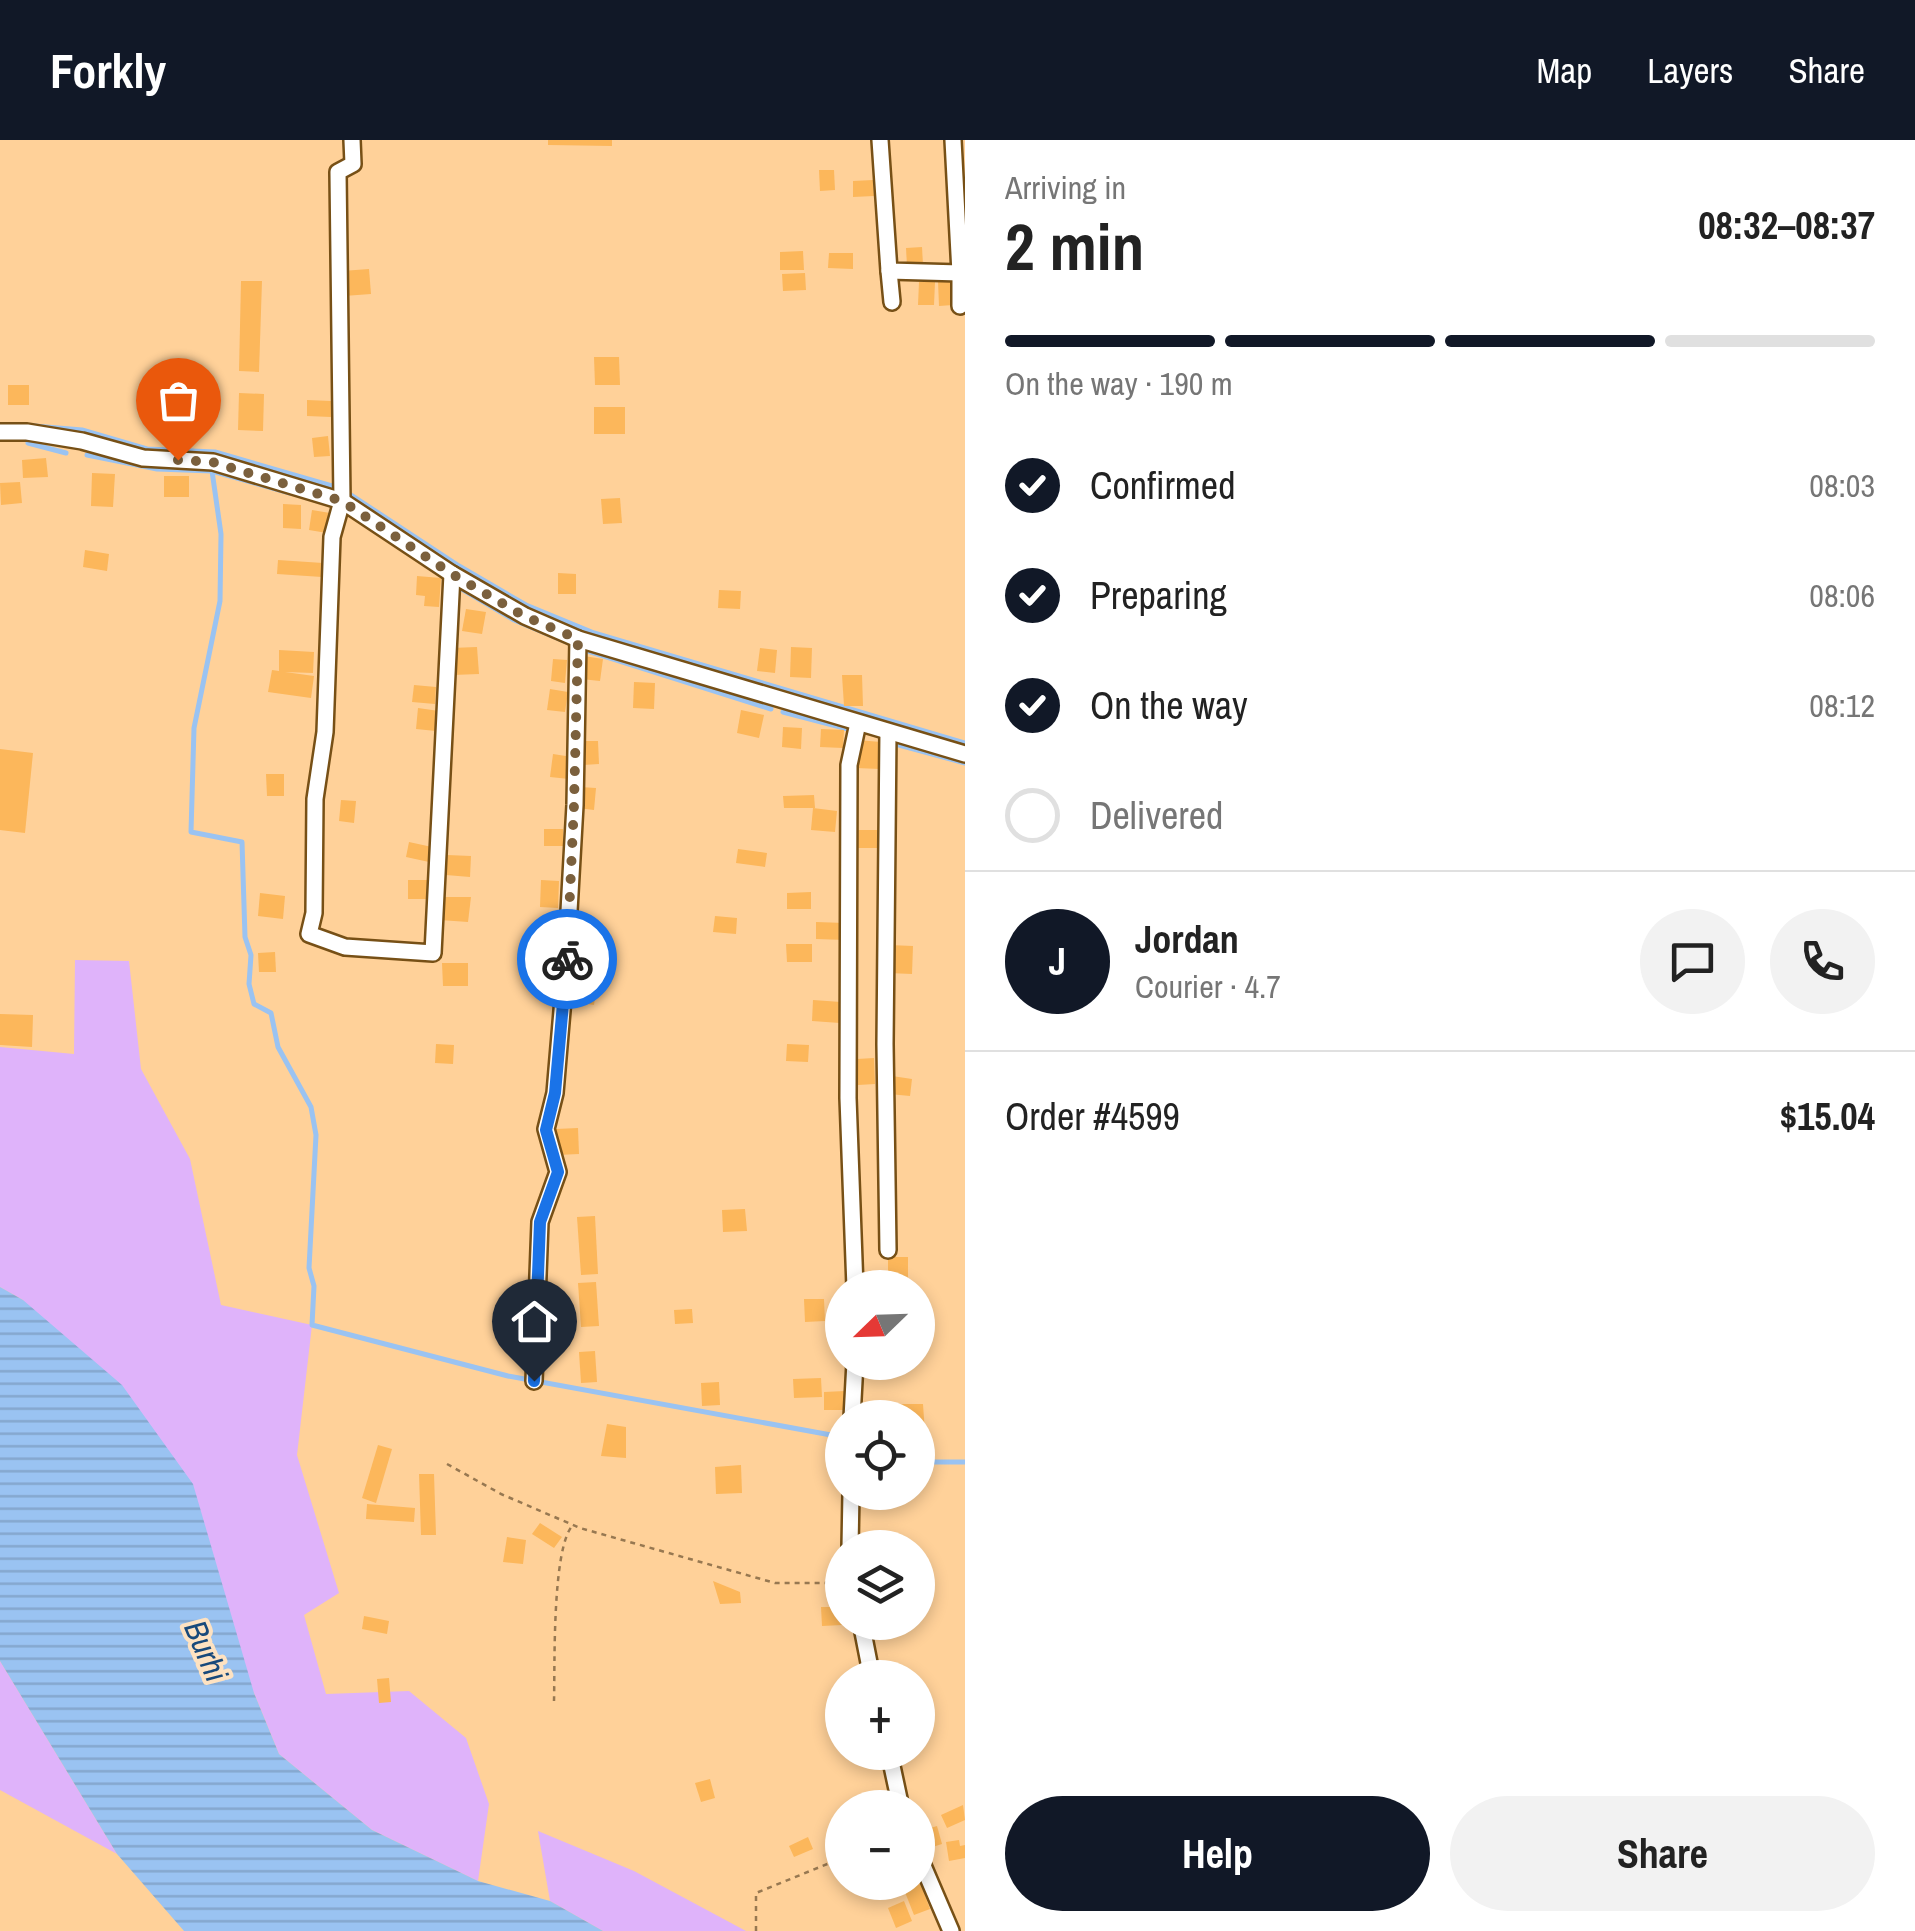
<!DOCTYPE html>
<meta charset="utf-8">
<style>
:root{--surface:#fff;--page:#f2f2f2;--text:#222;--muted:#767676;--line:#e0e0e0;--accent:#111827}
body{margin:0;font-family:"Archivo Narrow",sans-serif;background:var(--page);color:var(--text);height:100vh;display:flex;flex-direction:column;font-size:38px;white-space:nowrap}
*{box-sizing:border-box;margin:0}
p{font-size:32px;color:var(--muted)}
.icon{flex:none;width:55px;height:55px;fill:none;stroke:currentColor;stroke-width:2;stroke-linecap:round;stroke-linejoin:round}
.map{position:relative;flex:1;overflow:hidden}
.drawer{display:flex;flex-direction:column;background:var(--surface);width:950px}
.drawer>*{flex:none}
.needle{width:65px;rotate:247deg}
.fabs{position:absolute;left:825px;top:1130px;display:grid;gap:20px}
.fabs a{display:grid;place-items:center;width:110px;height:110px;border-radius:50%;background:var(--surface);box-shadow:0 5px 15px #0003;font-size:50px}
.pin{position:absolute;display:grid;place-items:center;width:85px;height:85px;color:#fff;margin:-102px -42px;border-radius:50% 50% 50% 0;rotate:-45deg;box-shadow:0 0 10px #0007}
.pin .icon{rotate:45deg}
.courier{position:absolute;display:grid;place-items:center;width:100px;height:100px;margin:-50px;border:8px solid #1a73e8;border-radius:50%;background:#fff;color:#222;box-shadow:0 2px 12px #0007}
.headline em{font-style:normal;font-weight:800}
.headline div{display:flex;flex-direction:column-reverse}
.headline{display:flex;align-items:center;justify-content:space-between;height:170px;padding:0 40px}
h1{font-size:65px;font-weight:800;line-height:75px}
.bar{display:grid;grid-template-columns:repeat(4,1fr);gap:15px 10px;align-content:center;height:120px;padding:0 40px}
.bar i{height:12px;border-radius:8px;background:var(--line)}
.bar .current{background:var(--accent)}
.bar p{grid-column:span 4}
.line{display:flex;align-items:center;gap:25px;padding:0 40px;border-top:2px solid var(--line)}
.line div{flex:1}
.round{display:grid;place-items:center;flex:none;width:105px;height:105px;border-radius:52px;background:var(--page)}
ol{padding:0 40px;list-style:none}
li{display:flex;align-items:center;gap:30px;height:110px}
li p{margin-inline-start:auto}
li .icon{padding:10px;border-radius:50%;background:var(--accent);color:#fff;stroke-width:4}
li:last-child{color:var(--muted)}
li i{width:55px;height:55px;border:5px solid var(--line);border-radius:50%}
.primary-button{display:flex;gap:20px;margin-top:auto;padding:20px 40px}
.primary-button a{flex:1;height:115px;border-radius:60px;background:var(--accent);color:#fff;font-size:40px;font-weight:800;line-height:115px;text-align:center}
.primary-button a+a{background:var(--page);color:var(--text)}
header{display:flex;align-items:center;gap:60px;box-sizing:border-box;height:140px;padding:0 50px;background:var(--accent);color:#fff}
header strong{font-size:48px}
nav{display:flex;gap:55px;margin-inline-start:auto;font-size:35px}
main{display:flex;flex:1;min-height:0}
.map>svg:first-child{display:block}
.grass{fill:#dfb3fa}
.water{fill:url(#water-rules)}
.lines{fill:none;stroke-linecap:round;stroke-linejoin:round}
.stream{stroke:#9ac3f2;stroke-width:5}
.building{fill:#fcb75b}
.minor-casing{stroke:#775016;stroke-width:20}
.path{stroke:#977851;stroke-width:2.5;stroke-dasharray:5 5;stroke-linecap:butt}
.minor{stroke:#fff;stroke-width:15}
.done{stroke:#7b603d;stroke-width:10;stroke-dasharray:0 18}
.route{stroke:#1a73e8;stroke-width:12}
.labels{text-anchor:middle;stroke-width:8;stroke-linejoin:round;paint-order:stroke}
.water-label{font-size:32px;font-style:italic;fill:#18497b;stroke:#fee2c1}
</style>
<header>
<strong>Forkly</strong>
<nav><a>Map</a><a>Layers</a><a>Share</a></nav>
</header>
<main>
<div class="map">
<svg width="965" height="1791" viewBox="0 0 965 1791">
<defs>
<pattern id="water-rules" width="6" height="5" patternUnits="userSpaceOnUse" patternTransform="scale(2.5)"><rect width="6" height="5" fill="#9ac3f2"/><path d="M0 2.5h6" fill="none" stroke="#85a7ce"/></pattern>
</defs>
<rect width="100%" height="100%" fill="#ffd199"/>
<g class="grass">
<path d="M75,820L129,821L141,929L190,1019L221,1165L312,1185L297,1315L339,1453L304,1475L326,1554L409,1551L466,1598L489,1664L478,1741L372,1690L279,1614L254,1553L23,1160L0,1147V907L74,914Z"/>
<path d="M0,1521L117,1714L0,1650Z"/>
<path d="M538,1691L634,1731L746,1791H603L550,1761Z"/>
</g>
<path class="water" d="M0,1147L23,1160L122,1245L193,1344L254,1553L279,1614L372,1690L478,1741L550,1761L603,1791H184L117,1714L0,1521Z"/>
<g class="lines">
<g class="stream">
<path d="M34,286L82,290L147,309L215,312L332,346"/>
<path d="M28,303L66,313"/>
<path d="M87,315L157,329L212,331L290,353"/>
<path d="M212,331L221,394L220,461L194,588L191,692L242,702L245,797L251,815L249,844L254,864L271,873L278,907L311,967L316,995L309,1128L314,1146L312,1185L508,1236L842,1297"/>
<path d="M351,355L459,426L526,465L594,493L965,603"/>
<path d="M455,445L514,480L569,503"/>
<path d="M588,511L771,569"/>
<path d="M783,572L848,589"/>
<path d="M899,605L965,623"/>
<path d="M918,1312L928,1314L933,1322H965"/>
</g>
</g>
<g class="building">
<path d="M548,0H612V6L548,5Z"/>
<path d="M819,30H834L835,50L820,51Z"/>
<path d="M873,40L874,56L853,57V41Z"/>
<path d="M922,107L923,125L907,126L906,108Z"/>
<path d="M803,111L804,130H780V112Z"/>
<path d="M829,113H853V129L828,128Z"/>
<path d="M369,129L371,154L344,156L342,131Z"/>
<path d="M805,133L806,150L783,151L782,134Z"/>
<path d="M952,140L953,165L939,166L938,141Z"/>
<path d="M241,141H262L259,232L239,231Z"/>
<path d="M919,142H935L934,165H918Z"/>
<path d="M594,217H619L620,245H595Z"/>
<rect x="8" y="245" width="21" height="20"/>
<path d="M239,253L264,254L263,291L238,290Z"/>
<path d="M307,260L331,261V277L307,276Z"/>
<rect x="594" y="267" width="31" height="27"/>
<path d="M328,296L330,316L314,317L312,298Z"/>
<path d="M46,318L48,337L23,338L22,320Z"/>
<path d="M92,333L115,334L113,367L91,366Z"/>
<rect x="164" y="336" width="25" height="21"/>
<path d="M20,342L22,363L1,365L0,343Z"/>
<path d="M620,358L622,383L603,384L601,359Z"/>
<path d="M283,364L301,365V389L283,388Z"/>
<path d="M312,370L330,373L327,393L309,390Z"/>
<path d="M85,410L109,414L107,431L83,427Z"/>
<path d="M278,420L323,423L322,437L277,434Z"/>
<path d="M558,433L576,434V454H558Z"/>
<path d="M417,436L441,438L439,467L424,466L425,456L416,455Z"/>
<path d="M719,450L741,451L740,469L718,468Z"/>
<path d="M466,469L486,472L482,494L462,491Z"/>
<path d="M477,507L479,534L453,535L451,508Z"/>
<path d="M791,507L812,508L811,538L790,537Z"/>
<path d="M760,508L777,510L775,533L757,531Z"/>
<path d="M279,510L314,512L313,533L285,532L314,536L311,558L268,552L272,530L279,531Z"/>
<path d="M584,516L603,519L600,541L581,539Z"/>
<path d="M553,519L567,520L565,543L551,541Z"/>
<path d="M842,535H862L863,566H844Z"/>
<path d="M634,542L655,543L654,569L633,568Z"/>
<path d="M414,545L436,547L435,564L412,562Z"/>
<path d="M550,549L568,552L565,572L547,570Z"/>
<path d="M418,568L439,571L436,591L416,589Z"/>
<path d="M741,570L764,575L759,598L737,593Z"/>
<path d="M783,587L802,588L801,609L782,607Z"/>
<path d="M821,589L844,590L843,608L820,607Z"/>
<path d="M857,600L881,602L880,629L856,628Z"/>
<path d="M583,601H598L599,624L583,625Z"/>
<path d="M0,609L33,613L25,693L0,690Z"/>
<path d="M553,614L572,617L569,639L550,637Z"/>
<path d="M266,634H284V656H267Z"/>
<path d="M580,647L596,648L594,670L577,668Z"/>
<path d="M814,655L815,668H784L783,656Z"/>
<path d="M341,660L356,661L354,683L339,681Z"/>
<path d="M813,668L837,671L835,692L811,690Z"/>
<rect x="544" y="689" width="19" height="17"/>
<rect x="856" y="690" width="21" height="18"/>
<path d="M409,702L432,707L429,722L406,717Z"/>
<path d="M738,709L767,713L765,727L736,723Z"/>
<path d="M447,715L471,716L470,737L446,735Z"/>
<rect x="408" y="740" width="19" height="19"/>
<path d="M541,740L559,741L558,768L540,767Z"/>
<path d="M811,752V769H787V753Z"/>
<path d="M260,753L285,756L283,779L258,776Z"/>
<path d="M443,757H471L468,782L440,780Z"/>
<path d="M543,776L560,778L558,799L540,798Z"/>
<path d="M715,776L737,778L736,794L713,792Z"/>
<path d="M816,782L845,783V800L816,799Z"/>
<path d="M786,804H812V822H787Z"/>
<path d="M889,805L913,806L912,834L888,833Z"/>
<path d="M275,812L276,832H259L258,813Z"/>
<path d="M442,823H468V846H443Z"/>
<path d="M572,837L597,841L594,865L569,861Z"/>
<path d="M813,860L841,862L840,883L812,881Z"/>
<path d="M0,874L33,875L32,907L0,905Z"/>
<path d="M436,904L454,905L453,924L435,923Z"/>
<path d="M787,904L809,905L808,922L786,921Z"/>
<path d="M874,918L875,944L858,945L857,919Z"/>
<path d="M892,936L912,939L910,956L889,954Z"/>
<path d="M578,988L579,1014L557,1015L556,989Z"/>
<path d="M745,1069L747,1091L723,1092L722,1070Z"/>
<path d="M595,1076L598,1134L581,1135L577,1077Z"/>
<rect x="888" y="1117" width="20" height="22"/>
<path d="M596,1142L599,1186L581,1187L578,1143Z"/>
<path d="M804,1159H824L825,1181L805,1182Z"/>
<path d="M692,1169L693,1183L675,1184L674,1170Z"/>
<path d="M595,1211L597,1242L581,1243L579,1212Z"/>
<path d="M821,1238L822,1257L794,1258L793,1239Z"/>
<path d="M719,1242L720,1265L702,1266L701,1243Z"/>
<path d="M845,1251V1270H824V1252Z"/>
<path d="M894,1264H923L925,1293L918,1294V1278H885L884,1265Z"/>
<path d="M607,1284L626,1287V1318L601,1316Z"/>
<path d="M378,1305L392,1309L376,1363L362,1358Z"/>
<path d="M741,1325L742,1353L716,1354L715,1327Z"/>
<path d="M419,1334H434L436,1395H421Z"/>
<path d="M367,1364L415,1368L414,1382L366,1379Z"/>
<path d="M540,1383L562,1397L554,1408L532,1394Z"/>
<path d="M507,1397L526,1400L523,1424L503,1422Z"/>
<path d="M713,1441L740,1452L741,1463L720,1464Z"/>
<path d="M821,1467H842V1485L822,1486Z"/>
<path d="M364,1476L389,1481L387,1494L362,1489Z"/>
<path d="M389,1538L391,1562L379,1563L377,1539Z"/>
<path d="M710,1639L715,1658L701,1662L695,1643Z"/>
<path d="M963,1665L965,1680L947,1688L941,1675Z"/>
<path d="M937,1686L942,1704L923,1710L918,1692Z"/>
<path d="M808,1697L813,1709L794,1717L789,1706Z"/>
<path d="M959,1700L960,1706L965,1705V1718L949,1721L946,1702Z"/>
<path d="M901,1742H920L930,1769L914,1775Z"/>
<path d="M904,1761L912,1781L896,1788L888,1768Z"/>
</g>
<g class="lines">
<g class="minor-casing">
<g id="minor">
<path d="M352,0L353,24L338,32L342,361L332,397L325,592L315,659L314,773L309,794L345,807L433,813L452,434"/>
<path d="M880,0L889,131L960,133L953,0"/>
<path d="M889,131L892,162"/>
<path d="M960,133V166"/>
<path d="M0,292H27L82,301L143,318L213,322L342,361L452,434L525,476L578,499L965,614"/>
<path d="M888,592L885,904L888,1110"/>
<path d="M855,1148L848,958L849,625L858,583"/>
<path d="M534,1241L540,1082L558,1032L546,989L555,953L566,824L575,665L578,499"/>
<path d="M852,1278L855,1222"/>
<path d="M850,1408L851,1352"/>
<path d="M861,1482L872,1538"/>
<path d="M889,1612L901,1668"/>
<path d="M918,1714L951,1791"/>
</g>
</g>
<g class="path">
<path d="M447,1324L501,1354L580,1388L775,1443H825L842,1434"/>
<path d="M554,1561C555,1525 552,1411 572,1386"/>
<path d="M756,1791V1753L842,1718"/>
</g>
<use href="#minor" class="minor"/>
</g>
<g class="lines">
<path class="done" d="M178,320L212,322L342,361L452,434L524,476L578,499L574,665L567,819"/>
<path class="route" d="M534,1241L540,1082L558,1032L546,990L555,953L567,819"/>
</g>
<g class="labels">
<g class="water-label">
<text transform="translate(206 1511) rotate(67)" y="11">Burhi</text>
</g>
</g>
</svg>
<div class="fabs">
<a><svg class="needle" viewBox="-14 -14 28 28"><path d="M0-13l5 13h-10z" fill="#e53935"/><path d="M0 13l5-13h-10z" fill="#767676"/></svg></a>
<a><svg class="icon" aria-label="locate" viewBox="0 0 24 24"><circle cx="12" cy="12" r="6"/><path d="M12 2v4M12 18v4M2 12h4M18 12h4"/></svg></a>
<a><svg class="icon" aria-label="layers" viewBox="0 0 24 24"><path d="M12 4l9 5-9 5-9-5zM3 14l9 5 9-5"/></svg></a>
<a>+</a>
<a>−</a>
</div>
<div class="pin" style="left:178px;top:320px;background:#ea580c"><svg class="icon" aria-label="bag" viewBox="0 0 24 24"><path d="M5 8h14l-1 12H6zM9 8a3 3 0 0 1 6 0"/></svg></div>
<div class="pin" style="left:534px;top:1241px;background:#1f2937"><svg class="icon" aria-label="home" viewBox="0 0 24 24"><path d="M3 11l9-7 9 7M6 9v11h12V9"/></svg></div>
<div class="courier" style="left:567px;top:819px"><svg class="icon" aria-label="bike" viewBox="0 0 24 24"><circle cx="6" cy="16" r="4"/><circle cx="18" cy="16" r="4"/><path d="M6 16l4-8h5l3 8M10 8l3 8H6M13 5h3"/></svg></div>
</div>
<section class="drawer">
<div class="headline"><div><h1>2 min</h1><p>Arriving in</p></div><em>08:32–08:37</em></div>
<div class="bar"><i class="current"></i><i class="current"></i><i class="current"></i><i></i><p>On the way · 190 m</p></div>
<ol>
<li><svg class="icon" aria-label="check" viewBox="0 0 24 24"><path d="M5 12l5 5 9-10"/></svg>Confirmed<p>08:03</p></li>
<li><svg class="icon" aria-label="check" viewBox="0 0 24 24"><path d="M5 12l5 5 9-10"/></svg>Preparing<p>08:06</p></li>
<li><svg class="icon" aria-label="check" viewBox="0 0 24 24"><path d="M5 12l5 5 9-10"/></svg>On the way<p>08:12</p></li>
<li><i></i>Delivered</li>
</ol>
<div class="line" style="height:180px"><b class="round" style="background:var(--accent);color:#fff">J</b><div><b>Jordan</b><p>Courier · 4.7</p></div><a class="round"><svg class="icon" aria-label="chat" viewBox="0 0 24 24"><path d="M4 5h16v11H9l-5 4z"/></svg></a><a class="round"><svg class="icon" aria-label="phone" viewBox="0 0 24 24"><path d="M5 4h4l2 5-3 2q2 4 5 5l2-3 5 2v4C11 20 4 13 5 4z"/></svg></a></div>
<div class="line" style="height:130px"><div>Order #4599</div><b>$15.04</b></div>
<div class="primary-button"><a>Help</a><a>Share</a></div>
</section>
</main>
